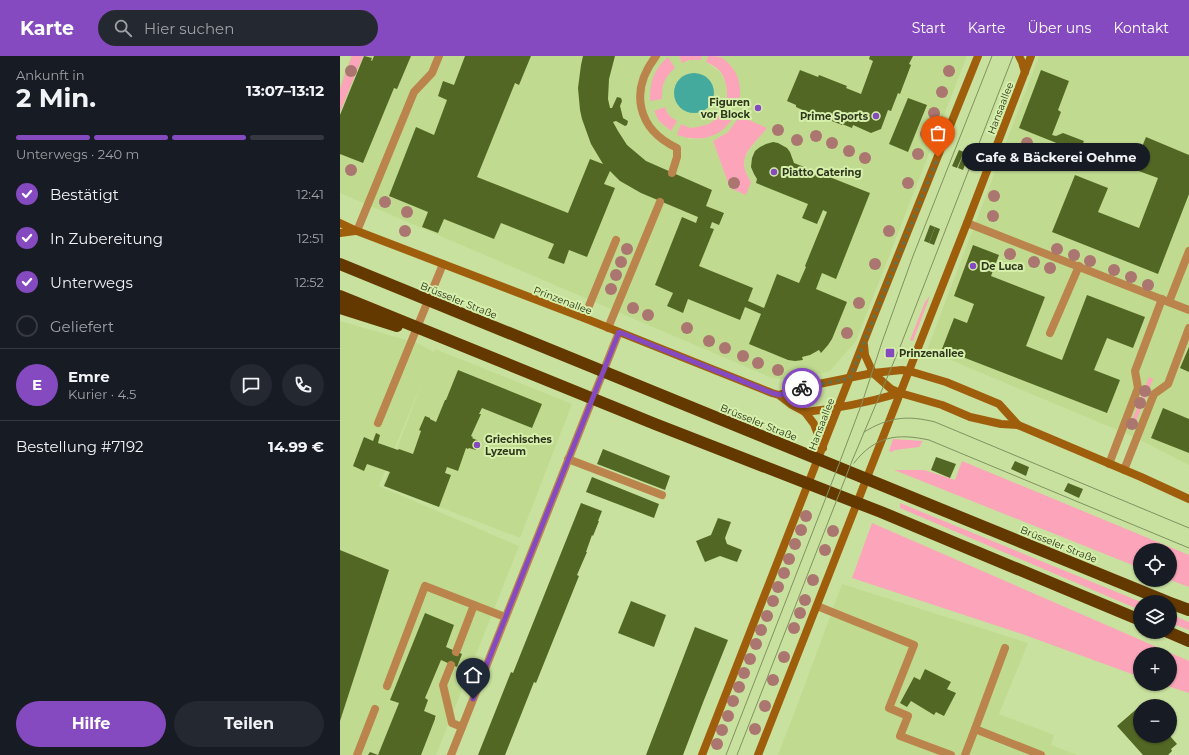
<!DOCTYPE html>
<html lang="de">
<meta charset="utf-8">
<style>
:root{--surface:#171b24;--page:#242831;--text:#f1f3f6;--muted:#9ea1a6;--line:#363941;--accent:#864ac0}
body{margin:0;font-family:Montserrat,sans-serif;background:var(--page);color:var(--text);height:100vh;display:flex;flex-direction:column;font-size:15px;white-space:nowrap}
*{box-sizing:border-box;margin:0}
p{font-size:13px;color:var(--muted)}
.icon{flex:none;width:22px;height:22px;fill:none;stroke:currentColor;stroke-width:2;stroke-linecap:round;stroke-linejoin:round}
.map{position:relative;flex:1;overflow:hidden}
.panel{display:flex;flex-direction:column;background:var(--surface);width:340px}
.panel>*{flex:none}
.controls{position:absolute;left:793px;top:487px;display:grid;gap:8px}
.controls a{display:grid;place-items:center;width:44px;height:44px;border-radius:50%;background:var(--surface);box-shadow:0 1px 3px #0004;font-size:20px}
.pin{position:absolute;display:grid;place-items:center;width:34px;height:34px;color:#fff;margin:-41px -17px;border-radius:50% 50% 50% 0;rotate:-45deg;box-shadow:0 0 4px #0007}
.pin .icon{rotate:45deg}
.courier{position:absolute;display:grid;place-items:center;width:40px;height:40px;margin:-20px;border:3px solid #864ac0;border-radius:50%;background:#fff;color:#222;box-shadow:0 1px 5px #0007}
.bubble{position:absolute;height:28px;border-radius:14px;background:var(--surface);box-shadow:0 1px 3px #0004;font-size:13px;font-weight:700;line-height:28px;text-align:center}
.head em{font-style:normal;font-weight:700}
.head div{display:flex;flex-direction:column-reverse}
.head{display:flex;align-items:center;justify-content:space-between;height:68px;padding:0 16px}
h1{font-size:26px;font-weight:700;line-height:30px}
.bar{display:grid;grid-template-columns:repeat(4,1fr);gap:6px 4px;align-content:center;height:48px;padding:0 16px}
.bar i{height:5px;border-radius:3px;background:var(--line)}
.bar .selected{background:var(--accent)}
.bar p{grid-column:span 4}
.line{display:flex;align-items:center;gap:10px;padding:0 16px;border-top:1px solid var(--line)}
.line div{flex:1}
.round{display:grid;place-items:center;flex:none;width:42px;height:42px;border-radius:21px;background:var(--page)}
ol{padding:0 16px;list-style:none}
li{display:flex;align-items:center;gap:12px;height:44px}
li p{margin-inline-start:auto}
li .icon{padding:4px;border-radius:50%;background:var(--accent);color:#fff;stroke-width:4}
li:last-child{color:var(--muted)}
li i{width:22px;height:22px;border:2px solid var(--line);border-radius:50%}
.primary-button{display:flex;gap:8px;margin-top:auto;padding:8px 16px}
.primary-button a{flex:1;height:46px;border-radius:24px;background:var(--accent);color:#fff;font-size:16px;font-weight:700;line-height:46px;text-align:center}
.primary-button a+a{background:var(--page);color:var(--text)}
header{display:flex;align-items:center;gap:24px;box-sizing:border-box;height:56px;padding:0 20px;background:var(--accent);color:#fff}
header strong{font-size:19px}
nav{display:flex;gap:22px;margin-inline-start:auto;font-size:14px}
.search{width:280px;height:36px;background:var(--page);display:flex;align-items:center;gap:10px;box-sizing:border-box;padding:0 14px;border-radius:22px;color:var(--muted);font-size:15px}
main{display:flex;flex:1;min-height:0}
.map>svg:first-child{display:block}
.built{fill:#c0db90;fill-rule:evenodd}
.green{fill:#fca4b9}
.water{fill:#45aa9e}
.building{fill:#526724}
.lines{fill:none;stroke-linecap:round;stroke-linejoin:round}
.lane{stroke:#bb844d;stroke-width:8}
.street{stroke:#bb844d;stroke-width:8}
.secondary{stroke:#9f5e0b;stroke-width:8}
.highway{stroke:#643900;stroke-width:12}
.tram{stroke:#809161;stroke-width:1}
.tree{fill:#aa766f}
.done{stroke:#64724a;stroke-width:4;stroke-dasharray:0 7.2}
.route{stroke:#864ac0;stroke-width:5}
.poi-dot{fill:#864ac0;stroke:#d6efab;stroke-width:1.5}
.labels{text-anchor:middle;stroke-width:4;stroke-linejoin:round;paint-order:stroke}
.poi-label{font-size:10px;font-weight:bold;fill:#2d361c;stroke:#d6efab;text-anchor:start}
.street-label{font-size:10px;fill:#2d361c;stroke:#d6efab}
</style>
<header>
<strong>Karte</strong>
<div class="search"><svg class="icon" aria-label="search" viewBox="0 0 24 24"><circle cx="10" cy="10" r="6"/><path d="M15 15l6 6"/></svg>Hier suchen</div>
<nav><a>Start</a><a>Karte</a><a>Über uns</a><a>Kontakt</a></nav>
</header>
<main>
<section class="panel">
<div class="head"><div><h1>2 Min.</h1><p>Ankunft in</p></div><em>13:07–13:12</em></div>
<div class="bar"><i class="selected"></i><i class="selected"></i><i class="selected"></i><i></i><p>Unterwegs · 240 m</p></div>
<ol>
<li><svg class="icon" aria-label="check" viewBox="0 0 24 24"><path d="M5 12l5 5 9-10"/></svg>Bestätigt<p>12:41</p></li>
<li><svg class="icon" aria-label="check" viewBox="0 0 24 24"><path d="M5 12l5 5 9-10"/></svg>In Zubereitung<p>12:51</p></li>
<li><svg class="icon" aria-label="check" viewBox="0 0 24 24"><path d="M5 12l5 5 9-10"/></svg>Unterwegs<p>12:52</p></li>
<li><i></i>Geliefert</li>
</ol>
<div class="line" style="height:72px"><b class="round" style="background:var(--accent);color:#fff">E</b><div><b>Emre</b><p>Kurier · 4.5</p></div><a class="round"><svg class="icon" aria-label="chat" viewBox="0 0 24 24"><path d="M4 5h16v11H9l-5 4z"/></svg></a><a class="round"><svg class="icon" aria-label="phone" viewBox="0 0 24 24"><path d="M5 4h4l2 5-3 2q2 4 5 5l2-3 5 2v4C11 20 4 13 5 4z"/></svg></a></div>
<div class="line" style="height:52px"><div>Bestellung #7192</div><b>14.99 €</b></div>
<div class="primary-button"><a>Hilfe</a><a>Teilen</a></div>
</section>
<div class="map">
<svg width="849" height="699" viewBox="0 0 849 699">
<rect width="100%" height="100%" fill="#c9e19e"/>
<g class="built">
<path d="M11,0H339L342,7L349,4H361L362,0H368L366,6L380,16L386,28L388,43L400,39L398,23L392,11L379,0H627L516,285L490,315L454,325L432,322L0,137V28ZM328,1L330,16L325,24L322,34ZM324,51L330,61L331,75L319,65L314,55ZM384,53L386,70L374,79L362,83H348L341,68L350,72L357,71L369,68L377,62ZM400,60L427,72L411,91L404,103L405,116L411,126L406,138L390,132L373,85L388,76Z"/>
<path d="M699,0H849V409L794,381L587,294Z"/>
<path d="M0,265L77,287L94,296L95,293L232,348L180,482L43,429L83,324L39,430L179,490L96,699H0Z"/>
<path d="M502,528L688,587L659,658L714,679L711,689L737,699H438L461,639Z"/>
</g>
<g class="green">
<path d="M12,0H23L0,56V33Z"/>
<path d="M339,0H362L361,4H349L342,7Z"/>
<path d="M368,0C372,0 377,0 381,1C383,2 386,5 388,7C401,19 402,35 398,51L386,47C389,38 386,23 380,15C376,11 371,8 366,6Z"/>
<path d="M328,1L335,12C325,20 321,30 322,43L310,45C310,26 313,14 328,1Z"/>
<path d="M325,51C327,58 330,61 337,65L331,75L319,65L314,55Z"/>
<path d="M384,52L395,58C382,82 362,87 337,79L341,68L350,72L357,71L369,68L377,62Z"/>
<path d="M400,60L427,72C412,92 394,100 411,126L406,139L390,132L373,85L388,76Z"/>
<path d="M590,240L573,285L570,284L585,246Z"/>
<path d="M809,321L813,323L793,373L789,372Z"/>
<path d="M553,383L583,385L579,391L555,394L552,396L549,395Z"/>
<path d="M622,405L849,499V531L830,524V494H800V512L554,414H584L615,424Z"/>
<path d="M560,447L801,546H800V554L560,452Z"/>
<path d="M532,467L849,605V637L821,628H830V598H800V621L682,578L512,522Z"/>
<path d="M830,558L849,566V574L830,567Z"/>
</g>
<circle class="water" cx="354" cy="37" r="20"/>
<g class="building">
<path d="M24,0L32,2L31,4L32,5L34,0H71L57,33L54,32L23,107L0,98V59Z"/>
<path d="M125,0H191L179,29L175,27L137,121L228,157L250,103L263,108L251,88L242,63L240,54L238,32L241,9L243,0H275L269,23L268,43L270,52H272L277,41L281,42L282,45L280,50L283,62L288,65L287,69L285,70L276,65L273,66L278,75L287,89L306,105L372,134L366,150L384,157L379,169L372,166L370,172L374,173L359,210L413,232L408,245L424,252L437,218L459,227L466,211L465,210L487,156L483,154L477,168L462,162L468,148L416,127L417,123L414,118L411,111L412,102L415,95L420,91L426,88L433,86L438,87L447,92L450,96L454,107L530,137L496,223L482,217L476,233L507,246L492,283L488,289L481,297L479,294L470,299L462,301L463,304L455,305L448,304L409,288L421,258L405,251L400,264L348,243L343,257L327,250L333,237L315,229L342,161L356,167L358,161L301,137L280,125L270,115L264,128L275,132L247,201L229,194L224,208L208,202L214,188L161,167L154,183L104,163L98,177L82,171L88,156L49,140L76,71L94,79L107,44L98,40L103,25L114,29Z"/>
<path d="M530,0H573L569,8L571,9L560,38L558,37L551,55L548,54L541,73L531,77L513,69L512,72L502,68V69L484,62V64L464,56L465,55L456,51V49L447,45L460,14L478,21L479,19L507,30L506,32L521,38L533,5L529,3Z"/>
<path d="M701,14L729,25L718,54L721,56L712,79L716,80L723,77L744,85L739,96L679,72Z"/>
<path d="M568,42L587,49L568,96L549,88Z"/>
<path d="M806,81L849,99V138L818,218L712,176L735,119L768,132L758,156L799,172L818,122L793,113Z"/>
<path d="M619,94L624,96L617,112L612,110Z"/>
<path d="M624,96L629,98L623,114L618,112Z"/>
<path d="M590,169L595,171L589,187L584,185Z"/>
<path d="M595,171L600,173L594,189L589,187Z"/>
<path d="M633,189L659,199L651,220L705,241L686,290L722,304L747,239L805,261L793,292L767,282L754,314L780,324L767,357L602,293L614,262L627,267L634,248L614,240Z"/>
<path d="M849,291V316L840,312Z"/>
<path d="M118,314L202,348L192,372L142,352L139,358H141L131,380L133,381L132,382L139,385L136,394L129,392L128,393L126,392L118,415L107,411L105,417L111,419L99,451L44,430L50,416L27,408L24,415L13,410L24,381L33,385L36,377L40,379L38,387L58,394L59,393L73,398L81,375L79,374L85,360L90,362V363L96,366L105,344H106Z"/>
<path d="M823,352L849,363V397L811,382Z"/>
<path d="M263,393L330,420L325,434L257,408Z"/>
<path d="M596,401L616,408L610,422L591,414Z"/>
<path d="M675,405L689,411L686,420L671,413Z"/>
<path d="M252,421L319,448L314,462L246,436Z"/>
<path d="M728,427L743,433L739,442L724,435Z"/>
<path d="M241,447L262,455L258,465H259L253,480L252,479L246,496H247L237,519L239,520L196,627L194,626L165,699H138L171,616L173,617Z"/>
<path d="M378,462L391,466L385,482L387,488L402,494L397,506L380,500L365,506L356,485L371,479Z"/>
<path d="M0,494L49,514L0,665Z"/>
<path d="M291,545L326,559L314,591L278,577Z"/>
<path d="M85,557L114,569L106,591L122,598L117,611L101,604L85,642L88,644L84,655L96,660L95,661V663L81,699H38L59,647L50,644Z"/>
<path d="M355,571L388,584L364,644L343,699H306Z"/>
<path d="M585,613L611,626L607,633L616,637L604,660L596,656L594,659L571,645L567,651L560,647L574,621L580,624Z"/>
<path d="M800,650V680H830L837,688L831,693L832,695L828,699H803L777,670Z"/>
<path d="M30,696L38,699H28Z"/>
</g>
<g class="lines">
<g class="lane">
<path d="M316,0C289,35 297,73 337,92V101L332,117"/>
<path d="M627,167L849,254"/>
<path d="M17,175L74,36L92,17L99,0"/>
<path d="M829,246L849,195"/>
<path d="M244,262L276,184"/>
<path d="M268,272L320,146"/>
<path d="M710,277L739,210"/>
<path d="M38,367L103,208"/>
<path d="M228,403L322,439"/>
<path d="M769,408L798,332L795,315L822,243"/>
<path d="M784,414L814,338L828,328L849,272"/>
<path d="M477,550L574,589L549,652L568,660L560,680L611,699"/>
<path d="M665,592L635,673L701,699"/>
<path d="M116,596L134,549"/>
<path d="M111,609L103,629L112,667L122,671"/>
<path d="M47,630L85,530L165,561"/>
<path d="M17,699L35,653"/>
<path d="M625,699L635,673"/>
</g>
<path class="street" d="M111,699L279,276"/>
<g class="secondary">
<path d="M679,0L682,6L685,16"/>
<path d="M0,167L17,175L244,262L432,337L439,339L452,349L465,356L474,368L483,392"/>
<path d="M0,177L15,175"/>
<path d="M524,289L525,299L533,317L551,333L560,337L602,349L630,361L661,368L678,369L801,421L849,443"/>
<path d="M439,339L459,332L533,317L562,314L569,315L606,326L659,348L678,369"/>
<path d="M465,356C497,353 529,346 560,337"/>
<path d="M362,699L531,267L638,0"/>
<path d="M418,699L627,167L691,0"/>
</g>
<g class="highway">
<path d="M0,208L828,546"/>
<path d="M0,240L315,368L541,456L800,564"/>
<path d="M0,252L57,270"/>
<path d="M830,547L849,554"/>
<path d="M828,576L849,585"/>
</g>
<g class="tram">
<path d="M524,376C549,361 567,359 595,366L849,472"/>
<path d="M514,407C535,380 557,377 589,384L849,492"/>
<path d="M386,699L499,408L522,347L542,286L573,200L652,0"/>
<path d="M397,699L512,405L560,291L673,0"/>
</g>
</g>
<g class="tree">
<circle cx="11" cy="15" r="6"/>
<circle cx="609" cy="15" r="6"/>
<circle cx="602" cy="36" r="6"/>
<circle cx="594" cy="57" r="6"/>
<circle cx="438" cy="74" r="6"/>
<circle cx="586" cy="78" r="6"/>
<circle cx="476" cy="80" r="6"/>
<circle cx="457" cy="84" r="6"/>
<circle cx="492" cy="87" r="6"/>
<circle cx="687" cy="87" r="6"/>
<circle cx="509" cy="95" r="6"/>
<circle cx="578" cy="98" r="6"/>
<circle cx="525" cy="102" r="6"/>
<circle cx="672" cy="102" r="6"/>
<circle cx="11" cy="114" r="6"/>
<circle cx="394" cy="127" r="6"/>
<circle cx="568" cy="127" r="6"/>
<circle cx="654" cy="140" r="6"/>
<circle cx="45" cy="146" r="6"/>
<circle cx="67" cy="156" r="6"/>
<circle cx="653" cy="160" r="6"/>
<circle cx="65" cy="175" r="6"/>
<circle cx="549" cy="175" r="6"/>
<circle cx="287" cy="193" r="6"/>
<circle cx="717" cy="193" r="6"/>
<circle cx="670" cy="198" r="6"/>
<circle cx="734" cy="199" r="6"/>
<circle cx="750" cy="205" r="6"/>
<circle cx="281" cy="206" r="6"/>
<circle cx="694" cy="206" r="6"/>
<circle cx="535" cy="208" r="6"/>
<circle cx="710" cy="212" r="6"/>
<circle cx="774" cy="214" r="6"/>
<circle cx="276" cy="219" r="6"/>
<circle cx="791" cy="221" r="6"/>
<circle cx="808" cy="229" r="6"/>
<circle cx="271" cy="233" r="6"/>
<circle cx="519" cy="247" r="6"/>
<circle cx="293" cy="252" r="6"/>
<circle cx="308" cy="259" r="6"/>
<circle cx="347" cy="272" r="6"/>
<circle cx="507" cy="277" r="6"/>
<circle cx="369" cy="285" r="6"/>
<circle cx="385" cy="292" r="6"/>
<circle cx="403" cy="300" r="6"/>
<circle cx="418" cy="307" r="6"/>
<circle cx="438" cy="314" r="6"/>
<circle cx="463" cy="320" r="6"/>
<circle cx="805" cy="335" r="6"/>
<circle cx="800" cy="347" r="6"/>
<circle cx="792" cy="368" r="6"/>
<circle cx="466" cy="460" r="6"/>
<circle cx="461" cy="474" r="6"/>
<circle cx="493" cy="475" r="6"/>
<circle cx="455" cy="488" r="6"/>
<circle cx="485" cy="494" r="6"/>
<circle cx="449" cy="503" r="6"/>
<circle cx="444" cy="517" r="6"/>
<circle cx="473" cy="524" r="6"/>
<circle cx="438" cy="531" r="6"/>
<circle cx="465" cy="544" r="6"/>
<circle cx="433" cy="545" r="6"/>
<circle cx="460" cy="557" r="6"/>
<circle cx="427" cy="560" r="6"/>
<circle cx="454" cy="572" r="6"/>
<circle cx="421" cy="574" r="6"/>
<circle cx="416" cy="588" r="6"/>
<circle cx="444" cy="601" r="6"/>
<circle cx="410" cy="603" r="6"/>
<circle cx="404" cy="617" r="6"/>
<circle cx="433" cy="624" r="6"/>
<circle cx="399" cy="631" r="6"/>
<circle cx="393" cy="645" r="6"/>
<circle cx="425" cy="650" r="6"/>
<circle cx="388" cy="660" r="6"/>
<circle cx="415" cy="673" r="6"/>
<circle cx="382" cy="674" r="6"/>
<circle cx="377" cy="688" r="6"/>
</g>
<g class="lines">
<path class="done" d="M462,332L510,322L598,101"/>
<path class="route" d="M133,643L279,276L432,337L440,339L462,332"/>
</g>
<g class="poi-dot">
<circle cx="418" cy="52" r="4"/>
<circle cx="536" cy="60" r="4"/>
<circle cx="434" cy="116" r="4"/>
<circle cx="633" cy="210" r="4"/>
<rect x="545" y="292" width="10" height="10" rx="2"/>
<circle cx="137" cy="389" r="4"/>
</g>
<g class="labels">
<g class="poi-label">
<text x="410" y="50" text-anchor="end">Figuren<tspan x="410" dy="12">vor Block</tspan></text>
<text x="528" y="64" text-anchor="end">Prime Sports</text>
<text x="442" y="120">Piatto Catering</text>
<text x="641" y="214">De Luca</text>
<text x="559" y="301">Prinzenallee</text>
<text x="145" y="387">Griechisches<tspan x="145" dy="12">Lyzeum</tspan></text>
</g>
<g class="street-label">
<text transform="translate(660 52) rotate(-69)" y="4">Hansaallee</text>
<text transform="translate(119 244) rotate(22)" y="4">Brüsseler Straße</text>
<text transform="translate(223 244) rotate(21)" y="4">Prinzenallee</text>
<text transform="translate(419 366) rotate(22)" y="4">Brüsseler Straße</text>
<text transform="translate(481 368) rotate(-69)" y="4">Hansaallee</text>
<text transform="translate(719 488) rotate(22)" y="4">Brüsseler Straße</text>
</g>
</g>
</svg>
<div class="controls">
<a><svg class="icon" aria-label="locate" viewBox="0 0 24 24"><circle cx="12" cy="12" r="6"/><path d="M12 2v4M12 18v4M2 12h4M18 12h4"/></svg></a>
<a><svg class="icon" aria-label="layers" viewBox="0 0 24 24"><path d="M12 4l9 5-9 5-9-5zM3 14l9 5 9-5"/></svg></a>
<a>+</a>
<a>−</a>
</div>
<div class="pin" style="left:598px;top:101px;background:#ea580c"><svg class="icon" aria-label="bag" viewBox="0 0 24 24"><path d="M5 8h14l-1 12H6zM9 8a3 3 0 0 1 6 0"/></svg></div>
<div class="pin" style="left:133px;top:643px;background:#1f2937"><svg class="icon" aria-label="home" viewBox="0 0 24 24"><path d="M3 11l9-7 9 7M6 9v11h12V9"/></svg></div>
<div class="courier" style="left:462px;top:332px"><svg class="icon" aria-label="bike" viewBox="0 0 24 24"><circle cx="6" cy="16" r="4"/><circle cx="18" cy="16" r="4"/><path d="M6 16l4-8h5l3 8M10 8l3 8H6M13 5h3"/></svg></div>
<div class="bubble" style="left:622px;top:87px;width:188px">Cafe &amp; Bäckerei Oehme</div>
</div>
</main>
